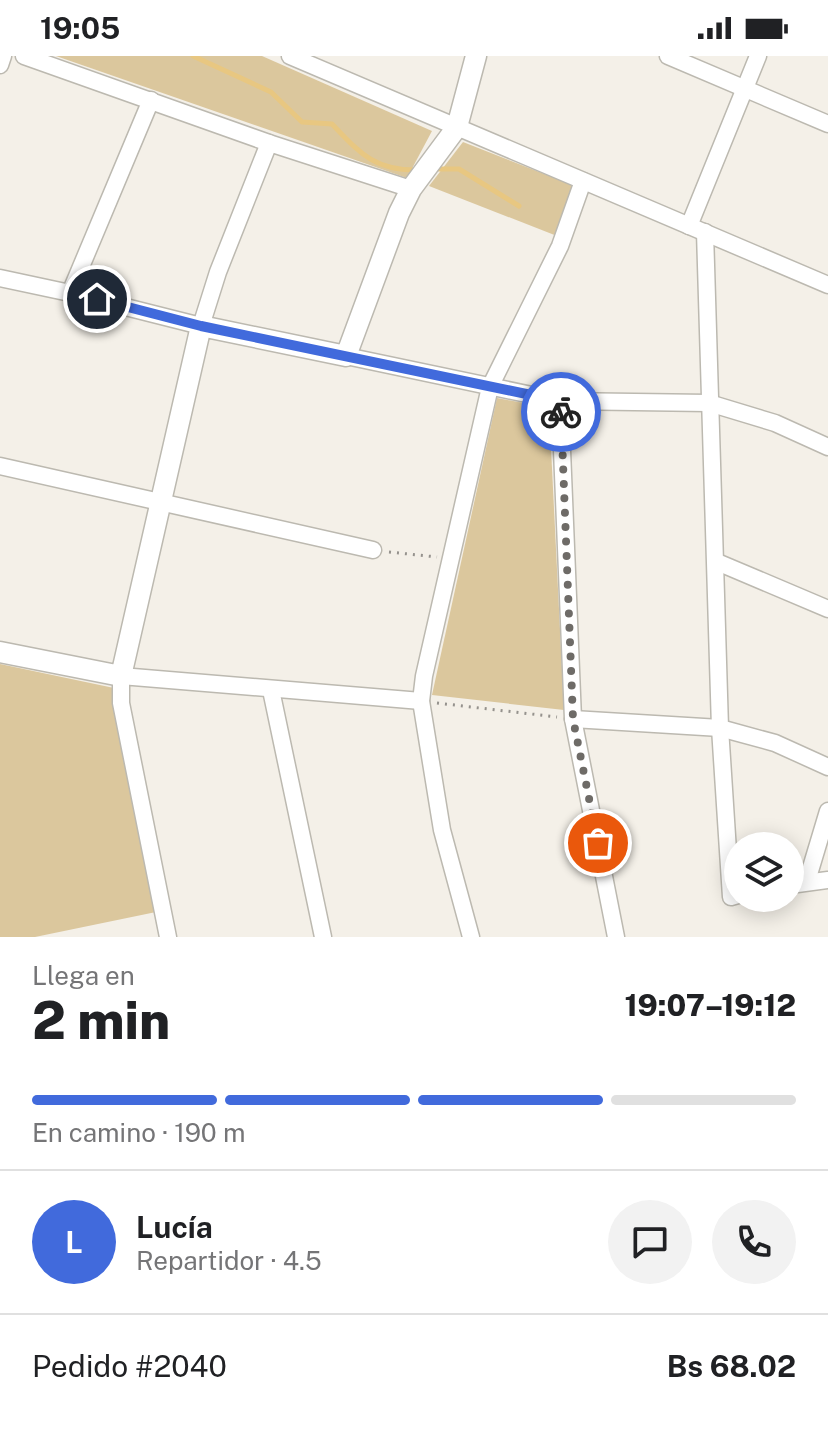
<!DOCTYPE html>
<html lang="es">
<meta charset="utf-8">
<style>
:root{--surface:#fff;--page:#f2f2f2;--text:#202124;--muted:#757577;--line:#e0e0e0;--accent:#416adc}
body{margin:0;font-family:"Public Sans",sans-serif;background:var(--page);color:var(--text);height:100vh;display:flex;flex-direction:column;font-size:30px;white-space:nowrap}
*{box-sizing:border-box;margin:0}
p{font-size:26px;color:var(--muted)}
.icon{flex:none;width:44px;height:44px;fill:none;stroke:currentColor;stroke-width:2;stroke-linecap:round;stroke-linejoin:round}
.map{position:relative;height:881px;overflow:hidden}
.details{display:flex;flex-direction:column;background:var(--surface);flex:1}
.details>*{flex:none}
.controls{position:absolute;left:724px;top:776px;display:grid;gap:16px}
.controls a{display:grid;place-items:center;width:80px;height:80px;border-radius:50%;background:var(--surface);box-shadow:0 4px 20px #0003;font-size:40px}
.pin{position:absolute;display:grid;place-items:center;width:68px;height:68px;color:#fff;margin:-34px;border:4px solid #fff;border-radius:50%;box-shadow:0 2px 8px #0007}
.courier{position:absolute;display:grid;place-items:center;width:80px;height:80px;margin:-40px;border:6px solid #416adc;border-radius:50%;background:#fff;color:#222;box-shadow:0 2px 10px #0007}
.headline em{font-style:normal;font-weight:800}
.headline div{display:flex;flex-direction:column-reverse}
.headline{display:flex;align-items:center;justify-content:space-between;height:136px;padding:0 32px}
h1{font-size:52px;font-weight:800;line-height:60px}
.bar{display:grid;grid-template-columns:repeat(4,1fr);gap:12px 8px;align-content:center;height:96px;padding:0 32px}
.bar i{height:10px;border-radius:6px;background:var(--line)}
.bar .on{background:var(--accent)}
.bar p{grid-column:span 4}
.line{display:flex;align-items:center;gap:20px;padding:0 32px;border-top:2px solid var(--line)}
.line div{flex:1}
.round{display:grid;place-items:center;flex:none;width:84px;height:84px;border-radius:42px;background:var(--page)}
.status{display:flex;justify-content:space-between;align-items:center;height:56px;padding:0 40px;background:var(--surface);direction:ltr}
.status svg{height:22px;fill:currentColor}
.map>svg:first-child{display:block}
.green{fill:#dbc79d}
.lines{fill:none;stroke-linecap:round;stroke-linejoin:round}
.stream{stroke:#e8c781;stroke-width:5}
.minor-casing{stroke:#bcb9b0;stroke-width:19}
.tertiary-casing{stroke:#bcb9b0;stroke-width:23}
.path{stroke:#95928d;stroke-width:3;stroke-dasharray:2 6;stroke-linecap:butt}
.minor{stroke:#fff;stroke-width:16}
.tertiary{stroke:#fff;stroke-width:20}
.done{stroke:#6e6b67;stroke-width:8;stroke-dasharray:0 14.4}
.route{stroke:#416adc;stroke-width:10}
</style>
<div class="status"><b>19:05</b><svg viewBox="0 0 49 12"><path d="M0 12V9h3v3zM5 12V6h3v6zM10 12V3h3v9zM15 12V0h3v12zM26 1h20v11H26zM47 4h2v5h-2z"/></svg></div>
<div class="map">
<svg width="828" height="881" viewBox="0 0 828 881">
<rect width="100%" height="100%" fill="#f4f0e8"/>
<g class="green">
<path d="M56,0H262L432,75L407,122Z"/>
<path d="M463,86L575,130L557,180L429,130Z"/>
<path d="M497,342L549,352L564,654L432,639Z"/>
<path d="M0,608L114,632L116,667L156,856L35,881H0Z"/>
</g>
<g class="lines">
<g class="stream">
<path d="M193,0L271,36L302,66L332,68C359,96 373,114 416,114"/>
<path d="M438,113H459L519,150"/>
</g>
<g class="minor-casing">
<g id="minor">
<path d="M24,0L269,87L411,133"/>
<path d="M290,0L828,229"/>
<path d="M668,0L828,68"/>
<path d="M0,9L3,0"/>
<path d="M689,170L758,0"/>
<path d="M705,176L720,672L731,841L738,839"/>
<path d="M0,222L70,237L201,270L218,216L269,87"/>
<path d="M70,237L151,44"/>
<path d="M346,300L560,345L709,347L775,367L828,391"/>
<path d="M560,345L573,663L616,881"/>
<path d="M0,410L373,494"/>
<path d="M717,506L828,553"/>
<path d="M271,634L323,881"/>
<path d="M573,663L720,672L775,687L828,711"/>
<path d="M807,825L828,755"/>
<path d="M790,829L828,824"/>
<path d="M168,881L121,647V620L421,645"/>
<path d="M471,881L442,774L421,645L424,620L490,331L560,190L583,125"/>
</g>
</g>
<g class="tertiary-casing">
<path id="tertiary" d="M0,596L121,620L201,270L346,300L399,157L411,133L457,71L476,0"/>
</g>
<g class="path">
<path d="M389,496L437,501"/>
<path d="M437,647L557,661"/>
</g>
<use href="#minor" class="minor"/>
<use href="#tertiary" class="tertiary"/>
</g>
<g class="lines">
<path class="done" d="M561,356L573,663L598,787"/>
<path class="route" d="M97,243L201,270L560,345L561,356"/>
</g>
</svg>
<div class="controls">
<a><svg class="icon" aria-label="layers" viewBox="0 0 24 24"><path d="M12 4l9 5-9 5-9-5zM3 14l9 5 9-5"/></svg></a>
</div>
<div class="pin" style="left:598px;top:787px;background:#ea580c"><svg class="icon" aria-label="bag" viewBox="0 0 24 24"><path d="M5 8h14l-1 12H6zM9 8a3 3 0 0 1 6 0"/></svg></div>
<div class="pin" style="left:97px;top:243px;background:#1f2937"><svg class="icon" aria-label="home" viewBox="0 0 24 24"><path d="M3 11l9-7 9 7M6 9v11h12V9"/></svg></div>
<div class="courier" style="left:561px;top:356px"><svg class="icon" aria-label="bike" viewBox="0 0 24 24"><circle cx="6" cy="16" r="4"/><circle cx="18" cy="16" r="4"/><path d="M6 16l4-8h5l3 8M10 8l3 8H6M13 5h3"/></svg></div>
</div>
<section class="details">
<div class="headline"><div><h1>2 min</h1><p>Llega en</p></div><em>19:07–19:12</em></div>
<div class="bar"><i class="on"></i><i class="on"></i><i class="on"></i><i></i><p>En camino · 190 m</p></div>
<div class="line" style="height:144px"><b class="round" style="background:var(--accent);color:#fff">L</b><div><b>Lucía</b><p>Repartidor · 4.5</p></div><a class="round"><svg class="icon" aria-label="chat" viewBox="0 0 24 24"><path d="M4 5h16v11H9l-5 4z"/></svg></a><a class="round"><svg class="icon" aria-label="phone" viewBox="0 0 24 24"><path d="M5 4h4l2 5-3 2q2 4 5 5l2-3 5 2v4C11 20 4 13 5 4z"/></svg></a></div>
<div class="line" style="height:104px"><div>Pedido #2040</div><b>Bs 68.02</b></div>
</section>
